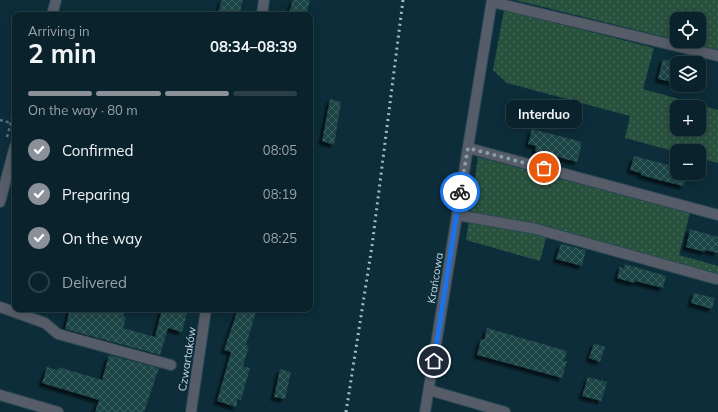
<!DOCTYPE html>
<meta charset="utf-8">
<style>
:root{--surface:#0a222c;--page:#182f38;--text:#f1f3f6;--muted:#99a4a9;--line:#2a3f48;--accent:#8c9099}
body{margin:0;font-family:Mulish,sans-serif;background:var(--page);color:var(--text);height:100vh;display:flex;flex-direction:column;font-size:15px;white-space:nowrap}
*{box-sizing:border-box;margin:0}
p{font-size:13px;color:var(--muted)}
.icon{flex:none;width:22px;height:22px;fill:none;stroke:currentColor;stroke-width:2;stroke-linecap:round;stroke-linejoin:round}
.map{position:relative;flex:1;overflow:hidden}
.sheet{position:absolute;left:12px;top:12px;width:301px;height:300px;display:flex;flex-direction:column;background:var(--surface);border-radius:8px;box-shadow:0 2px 10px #0003,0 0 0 1px var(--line)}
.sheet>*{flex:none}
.tools{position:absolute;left:670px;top:12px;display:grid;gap:8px}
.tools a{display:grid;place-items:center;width:36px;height:36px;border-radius:8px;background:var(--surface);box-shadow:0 2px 10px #0003,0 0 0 1px var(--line);font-size:20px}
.pin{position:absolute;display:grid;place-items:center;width:34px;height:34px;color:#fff;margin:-17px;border:2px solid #fff;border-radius:50%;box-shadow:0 1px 4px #0007}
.courier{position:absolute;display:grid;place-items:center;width:40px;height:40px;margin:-20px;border:3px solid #1a73e8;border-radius:50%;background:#fff;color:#222;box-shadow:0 1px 5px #0007}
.bubble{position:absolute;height:28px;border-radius:8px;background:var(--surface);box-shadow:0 2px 10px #0003,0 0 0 1px var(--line);font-size:13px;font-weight:700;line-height:28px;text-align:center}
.head em{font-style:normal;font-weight:700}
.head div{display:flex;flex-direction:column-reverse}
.head{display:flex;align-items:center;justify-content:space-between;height:68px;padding:0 16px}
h1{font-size:26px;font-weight:700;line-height:30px}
.bar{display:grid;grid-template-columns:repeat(4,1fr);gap:6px 4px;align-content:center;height:48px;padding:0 16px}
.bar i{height:5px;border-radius:3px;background:var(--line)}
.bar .selected{background:var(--accent)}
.bar p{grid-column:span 4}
ol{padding:0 16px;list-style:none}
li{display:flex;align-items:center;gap:12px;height:44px}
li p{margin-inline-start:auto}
li .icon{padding:4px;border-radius:50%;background:var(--accent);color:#fff;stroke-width:4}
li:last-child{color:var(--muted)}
li i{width:22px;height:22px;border:2px solid var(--line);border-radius:50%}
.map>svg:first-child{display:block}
.grass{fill:url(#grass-dots);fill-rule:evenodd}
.building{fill:url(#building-cross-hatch);filter:url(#shadow)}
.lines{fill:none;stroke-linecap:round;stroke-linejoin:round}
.minor-casing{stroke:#2b4955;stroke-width:12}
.path{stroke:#57717d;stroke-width:2.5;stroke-dasharray:3 3;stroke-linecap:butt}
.minor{stroke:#575d68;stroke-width:10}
.rail{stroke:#a7bbc5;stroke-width:3;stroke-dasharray:2 4;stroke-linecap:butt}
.done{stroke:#889fa9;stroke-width:4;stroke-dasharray:0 7.2}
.route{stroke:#1a73e8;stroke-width:5}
.labels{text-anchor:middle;stroke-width:4;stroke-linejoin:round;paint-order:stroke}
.street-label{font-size:11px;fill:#cbdce5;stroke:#0d2d3a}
</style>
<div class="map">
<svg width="718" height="412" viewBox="0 0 718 412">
<defs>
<pattern id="grass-dots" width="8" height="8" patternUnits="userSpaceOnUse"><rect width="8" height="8" fill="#28513e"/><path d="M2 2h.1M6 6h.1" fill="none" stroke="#46695a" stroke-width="1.8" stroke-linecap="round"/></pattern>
<pattern id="building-cross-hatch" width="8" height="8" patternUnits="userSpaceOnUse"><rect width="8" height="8" fill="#1d4444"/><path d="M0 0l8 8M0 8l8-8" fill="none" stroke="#3c5e5f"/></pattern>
<filter id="shadow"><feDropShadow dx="-3.5" dy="3.5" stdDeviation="1" flood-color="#0009"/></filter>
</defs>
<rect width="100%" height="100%" fill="#0d2d3a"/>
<g class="grass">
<path d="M515,0H718V50L681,41H699V19H677V40Z"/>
<path d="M504,10L654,48L643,89L718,110V163L699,158V151H677V152L625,138L630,116L507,83L493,70ZM677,107H699V129H677Z"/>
<path d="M478,157L690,213L679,255L718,266V275L608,249L549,226L540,261L466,240Z"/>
</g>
<g class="building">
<path d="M222,0H243L239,15H217Z"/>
<path d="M293,0H310L306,15H288Z"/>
<path d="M663,59L677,63V83L658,79Z"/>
<path d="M330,99L341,102L334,145L322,141Z"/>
<path d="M532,129L582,142L577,162L535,151L536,146L528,144Z"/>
<path d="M634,156L677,167V173H687L684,185H683V186L659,180L641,175V173L630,170Z"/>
<path d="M690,229L718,237V253L705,250V252L686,247Z"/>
<path d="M561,244L586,250L582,266L556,259Z"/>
<path d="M625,264L666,276L663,288L635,281L634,283L617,278L620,267L624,268Z"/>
<path d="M694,293L715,298L712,309L691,303Z"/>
<path d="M70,309H125L123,316L126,318L123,328L155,337L162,309H188L182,332L168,328L160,355L65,329Z"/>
<path d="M238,309H245L256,312L246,345L249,346L243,366L250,368L241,400L238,399L236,407L217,401L231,352L224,350Z"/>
<path d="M487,328L567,351L564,361H567L562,378L477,355L481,339L484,340Z"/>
<path d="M594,343L605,347L600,362L589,358Z"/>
<path d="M109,355L159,368L144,412H95L99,400L42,383L47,367L58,370V367L102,380Z"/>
<path d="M280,369L291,372L285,399L274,397Z"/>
<path d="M588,377L607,382L601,401L582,396Z"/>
</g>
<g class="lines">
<g class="minor-casing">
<g id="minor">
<path d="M492,2L718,56"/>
<path d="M52,15L56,0"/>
<path d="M262,15L264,0"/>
<path d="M468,148L718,215"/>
<path d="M0,202L15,146"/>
<path d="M457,215L536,229L716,279"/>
<path d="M0,307L45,323L58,334L171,365"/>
<path d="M429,390L505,412"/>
<path d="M0,395L58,412"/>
<path d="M191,412L206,309"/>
<path d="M425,412L492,0"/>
</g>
</g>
<g class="path">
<path d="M0,120L11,123"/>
<path d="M7,137L15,107"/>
</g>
<use href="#minor" class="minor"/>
<path class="rail" d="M346,412L372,246L403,0"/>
</g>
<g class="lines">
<path class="done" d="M460,192L468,148L544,168"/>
<path class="route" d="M434,361L460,192"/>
</g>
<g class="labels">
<g class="street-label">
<text transform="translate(435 278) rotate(-81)" y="4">Krańcowa</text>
<text transform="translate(187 359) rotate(-81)" y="4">Czwartaków</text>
</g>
</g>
</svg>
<div class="tools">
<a><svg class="icon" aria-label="locate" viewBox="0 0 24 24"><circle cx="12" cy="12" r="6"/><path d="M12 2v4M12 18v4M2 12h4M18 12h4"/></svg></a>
<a><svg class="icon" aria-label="layers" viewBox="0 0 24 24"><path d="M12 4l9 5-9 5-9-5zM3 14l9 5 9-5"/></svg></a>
<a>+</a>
<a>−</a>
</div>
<div class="pin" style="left:544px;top:168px;background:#ea580c"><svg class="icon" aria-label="bag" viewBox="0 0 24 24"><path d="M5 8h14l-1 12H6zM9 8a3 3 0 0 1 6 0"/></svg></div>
<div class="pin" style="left:434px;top:361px;background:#1f2937"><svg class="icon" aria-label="home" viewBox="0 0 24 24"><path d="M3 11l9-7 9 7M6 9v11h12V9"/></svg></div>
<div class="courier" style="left:460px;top:192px"><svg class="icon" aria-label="bike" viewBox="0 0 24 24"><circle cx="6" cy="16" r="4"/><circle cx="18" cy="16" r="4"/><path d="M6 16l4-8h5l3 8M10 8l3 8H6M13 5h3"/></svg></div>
<div class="bubble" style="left:506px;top:100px;width:76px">Interduo</div>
<section class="sheet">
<div class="head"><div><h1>2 min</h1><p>Arriving in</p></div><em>08:34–08:39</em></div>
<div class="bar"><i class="selected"></i><i class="selected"></i><i class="selected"></i><i></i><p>On the way · 80 m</p></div>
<ol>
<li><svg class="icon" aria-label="check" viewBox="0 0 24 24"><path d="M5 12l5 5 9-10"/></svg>Confirmed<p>08:05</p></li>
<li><svg class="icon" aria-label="check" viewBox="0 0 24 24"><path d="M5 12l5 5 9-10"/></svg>Preparing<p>08:19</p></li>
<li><svg class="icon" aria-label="check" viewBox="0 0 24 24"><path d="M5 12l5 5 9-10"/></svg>On the way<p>08:25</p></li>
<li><i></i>Delivered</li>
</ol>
</section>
</div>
